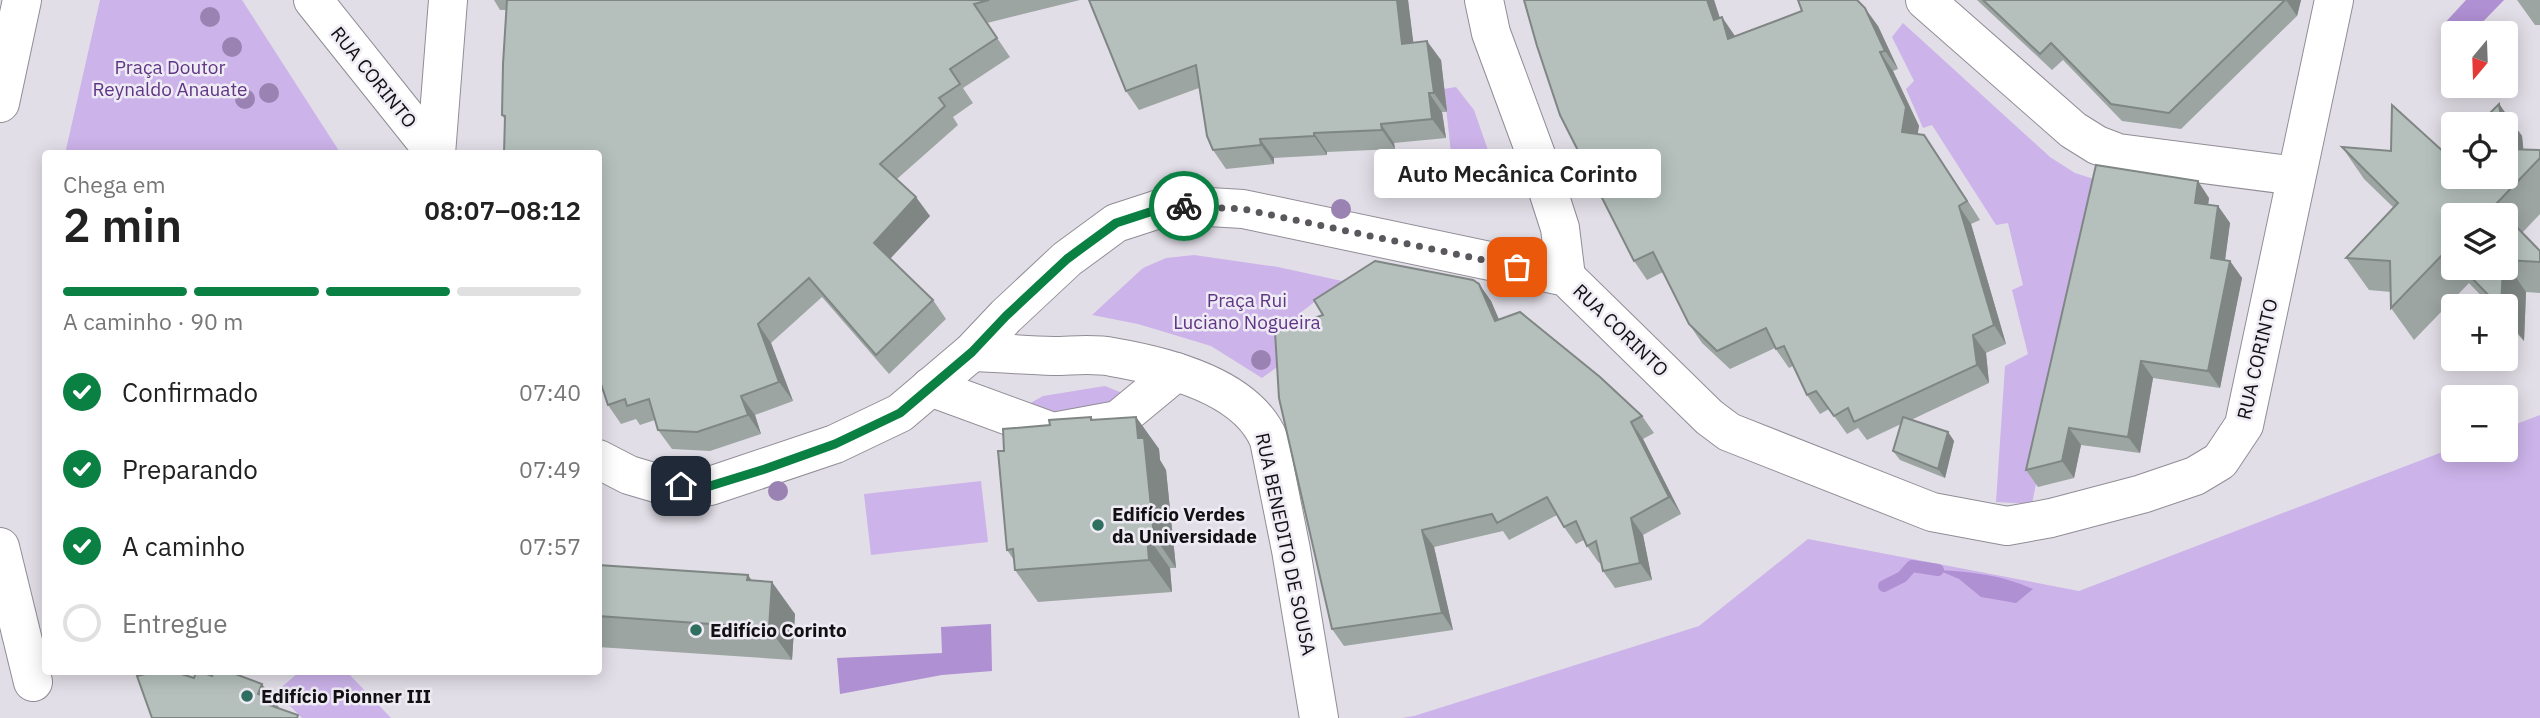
<!DOCTYPE html>
<html lang="pt">
<meta charset="utf-8">
<style>
:root{--surface:#fff;--page:#f2f2f2;--text:#222;--muted:#767676;--line:#e0e0e0;--accent:#0b8043}
body{margin:0;font-family:"IBM Plex Sans",sans-serif;background:var(--page);color:var(--text);height:100vh;display:flex;flex-direction:column;font-size:26px;white-space:nowrap}
*{box-sizing:border-box;margin:0}
p{font-size:23px;color:var(--muted)}
.icon{flex:none;width:38px;height:38px;fill:none;stroke:currentColor;stroke-width:2;stroke-linecap:round;stroke-linejoin:round}
.map{position:relative;flex:1;overflow:hidden}
.side{position:absolute;left:42px;top:150px;width:560px;height:525px;display:flex;flex-direction:column;background:var(--surface);border-radius:7px;box-shadow:0 4px 18px #0003}
.side>*{flex:none}
.needle{width:46px;rotate:199deg}
.fabs{position:absolute;left:2441px;top:21px;display:grid;gap:14px}
.fabs a{display:grid;place-items:center;width:77px;height:77px;border-radius:7px;background:var(--surface);box-shadow:0 4px 18px #0003;font-size:35px}
.pin{position:absolute;display:grid;place-items:center;width:60px;height:60px;color:#fff;margin:-30px;border-radius:14px;box-shadow:0 4px 10px #0006}
.courier{position:absolute;display:grid;place-items:center;width:70px;height:70px;margin:-35px;border:5px solid #0b8043;border-radius:50%;background:#fff;color:#222;box-shadow:0 2px 9px #0007}
.bubble{position:absolute;height:49px;border-radius:7px;background:var(--surface);box-shadow:0 4px 18px #0003;font-size:23px;font-weight:600;line-height:49px;text-align:center}
.overview em{font-style:normal;font-weight:600}
.overview div{display:flex;flex-direction:column-reverse}
.overview{display:flex;align-items:center;justify-content:space-between;height:119px;padding:0 21px}
h1{font-size:46px;font-weight:600;line-height:52px}
.bar{display:grid;grid-template-columns:repeat(4,1fr);gap:10px 7px;align-content:center;height:84px;padding:0 21px}
.bar i{height:9px;border-radius:5px;background:var(--line)}
.bar .current{background:var(--accent)}
.bar p{grid-column:span 4}
ol{padding:0 21px;list-style:none}
li{display:flex;align-items:center;gap:21px;height:77px}
li p{margin-inline-start:auto}
li .icon{padding:7px;border-radius:50%;background:var(--accent);color:#fff;stroke-width:4}
li:last-child{color:var(--muted)}
li i{width:38px;height:38px;border:4px solid var(--line);border-radius:50%}
.map>svg:first-child{display:block}
.green{fill:#ccb3ea}
.water{fill:#af90d3}
.lines{fill:none;stroke-linecap:round;stroke-linejoin:round}
.stream{stroke:#af90d3;stroke-width:12}
.minor-casing{stroke:#918d96;stroke-width:40}
.minor{stroke:#fff;stroke-width:38}
.tree{fill:#9a82b2}
.wall{fill:#9ca5a2;fill-rule:evenodd}
.shaded-wall{fill:#7f8684}
.building{fill:#b5c0bc;stroke:#7f8684;stroke-width:2}
.done{stroke:#5b585d;stroke-width:7;stroke-dasharray:0 12.6}
.route{stroke:#0b8043;stroke-width:9}
.poi-dot{fill:#2e6f5f;stroke:#efebf4;stroke-width:2.5}
.labels{text-anchor:middle;stroke-width:5;stroke-linejoin:round;paint-order:stroke}
.park-label{font-size:19px;fill:#5f3686;stroke:#efebf4}
.street-label{font-size:19px;fill:#121013;stroke:#efebf4}
.poi-label{font-size:19px;font-weight:bold;fill:#121013;stroke:#efebf4;text-anchor:start}
</style>
<div class="map">
<svg width="2540" height="718" viewBox="0 0 2540 718">
<rect width="100%" height="100%" fill="#e2dee7"/>
<g class="green">
<path d="M100,0H242L341,154H65Z"/>
<path d="M1903,23L2050,157L2075,173L2097,180L2032,504L1996,502L2005,366L2028,354L2012,290L2023,285L2008,223L1996,225L1932,125L1923,128L1906,89L1914,81L1892,37Z"/>
<path d="M1456,87L1474,110L1489,153L1481,162L1456,153H1451L1444,89Z"/>
<path d="M1194,255L1278,267L1342,281L1300,313L1276,368L1262,378L1211,346L1138,324L1092,315L1143,268L1166,258Z"/>
<path d="M1105,386L1127,395L1103,414L1049,422L1020,409L1043,396Z"/>
<path d="M2540,415V718H1402L1414,716L1699,626L1808,539L2079,591L2453,448L2506,450V428Z"/>
<path d="M981,481L988,542L871,555L864,494Z"/>
<path d="M299,672H347L391,718H302L276,692Z"/>
</g>
<g class="water">
<path d="M2466,0H2504L2472,33H2454L2453,37L2442,26Z"/>
<path d="M1938,570C1972,572 2002,575 2033,589L2016,603L1981,597L1959,579Z"/>
<path d="M991,624L992,671L942,675L840,694L837,658L942,653L941,627Z"/>
</g>
<g class="lines">
<path class="stream" d="M1884,586L1902,577L1912,566L1938,570"/>
<g class="minor-casing">
<g id="minor">
<path d="M313,0L436,154"/>
<path d="M1484,0L1491,33L1539,163L1560,228L1566,277"/>
<path d="M1925,0L2073,130L2097,145L2118,153L2296,176"/>
<path d="M0,103L22,0"/>
<path d="M436,154L448,0"/>
<path d="M972,352C999,353 1026,355 1053,356C1072,356 1093,353 1112,357C1165,366 1247,386 1269,440L1291,550L1319,718"/>
<path d="M930,387L1053,432L1118,420L1176,372"/>
<path d="M598,459L629,475L656,483L682,486H710L835,444L900,413L972,352L1006,316L1067,259L1116,223L1156,210L1192,206L1243,209L1566,277L1709,417L1729,432L1932,512L2007,526L2051,518L2142,494L2195,476L2220,461L2244,425L2334,0"/>
<path d="M0,547L33,682"/>
</g>
</g>
<use href="#minor" class="minor"/>
</g>
<g class="tree">
<circle cx="210" cy="17" r="10"/>
<circle cx="232" cy="47" r="10"/>
<circle cx="269" cy="93" r="10"/>
<circle cx="245" cy="99" r="10"/>
<circle cx="1341" cy="209" r="10"/>
<circle cx="1261" cy="360" r="10"/>
<circle cx="778" cy="491" r="10"/>
</g>
<g class="wall">
<path d="M494,0H1080L987,23L1010,57L963,88L973,103L953,117L958,125L897,179L930,216L890,259L933,300L946,319L889,374L822,297L771,343L793,401L755,415L761,434L710,451L672,449L658,430L655,420L640,425L636,419L621,424L608,405L598,154L505,120L502,115L506,10H500Z"/>
<path d="M1089,0H1408L1413,43L1441,60L1447,112H1442L1446,138L1394,143L1395,149L1327,152V155L1274,158V164L1226,169L1213,150L1199,88L1139,110L1126,91Z"/>
<path d="M1714,0L1720,18L1735,37L1878,26L1898,69L1893,71L1919,126L1917,134L1924,135L1980,220L1971,224L2006,344L1986,353L1989,383L1911,420L1948,432L1954,441L1945,478L1900,460L1893,451L1901,424L1867,440L1858,428L1847,434L1829,409L1820,414L1807,395L1793,366L1789,368L1775,348L1730,369L1702,343L1689,324L1663,272L1647,280L1634,261Z"/>
<path d="M1977,0H2301L2297,16L2181,129L2122,121L2063,60L2052,70Z"/>
<path d="M2517,0H2540V25H2535Z"/>
<path d="M2499,104L2522,136L2523,149L2540,150V214L2522,233L2540,251V293L2526,292L2524,341L2506,322V306H2491L2469,283L2414,340L2391,308V292L2369,290L2346,258L2394,208L2364,179L2342,147L2447,155ZM2454,215H2506V268H2454Z"/>
<path d="M2209,198L2208,205L2218,206L2230,223L2225,260L2230,261L2242,278L2220,388L2153,378L2140,453L2081,445L2074,478L2038,487L2026,470Z"/>
<path d="M1479,284L1491,301L1499,320L1642,416L1654,433L1643,439L1681,514L1643,535L1652,580L1615,588L1603,571L1601,562L1599,563L1587,546L1584,540L1576,544L1564,527L1557,515L1509,540L1503,531L1434,547L1453,630L1344,646L1332,629Z"/>
<path d="M1091,417L1094,420L1136,417L1159,449L1160,460L1166,470L1176,568H1170L1172,592L1038,602L1015,570L1014,560L1007,550L1004,451L1050,425Z"/>
<path d="M598,565L748,575L751,580L795,614L792,660L598,647Z"/>
</g>
<g class="shaded-wall">
<path d="M1397,0H1408L1416,63L1402,44Z"/>
<path d="M1707,0H1714L1726,38L1714,20Z"/>
<path d="M2286,0H2301L2297,16Z"/>
<path d="M1865,8L1878,26L1898,69L1885,51Z"/>
<path d="M1722,17L1735,36L1741,58L1728,39Z"/>
<path d="M1427,41L1441,60L1447,112L1434,93Z"/>
<path d="M1880,52L1893,71L1919,126L1915,150L1902,132Z"/>
<path d="M1429,93L1442,112L1446,138L1432,119Z"/>
<path d="M2499,104L2522,136L2526,173L2506,151V124H2502Z"/>
<path d="M1381,124L1394,143L1395,149L1382,130Z"/>
<path d="M1314,133L1327,152V155L1314,136Z"/>
<path d="M1924,135L1937,154L1980,220L1967,201Z"/>
<path d="M1260,139L1274,158V164L1261,145Z"/>
<path d="M2198,181L2209,198L2206,220L2195,203Z"/>
<path d="M916,197L930,216L887,262L874,243Z"/>
<path d="M1959,206L1971,224L2006,344L1994,325Z"/>
<path d="M2218,206L2230,223L2223,275L2211,258Z"/>
<path d="M2230,261L2242,278L2220,388L2208,371Z"/>
<path d="M2506,263L2526,292L2524,341L2506,316V306H2501L2503,268H2506Z"/>
<path d="M1479,284L1491,301L1507,338L1495,321Z"/>
<path d="M758,324L771,343L793,401L779,382Z"/>
<path d="M1973,335L1986,353L1989,383L1977,365Z"/>
<path d="M2141,361L2153,378L2140,453L2128,437Z"/>
<path d="M741,396L755,415L761,434L748,415Z"/>
<path d="M1136,417L1159,449L1160,460L1166,470L1176,568L1154,536L1138,438Z"/>
<path d="M1631,422L1643,439L1681,514L1669,497Z"/>
<path d="M2069,428L2081,445L2074,478L2062,461Z"/>
<path d="M1948,432L1954,441L1945,478L1938,469Z"/>
<path d="M1631,518L1643,535L1652,580L1640,563Z"/>
<path d="M1422,530L1434,547L1453,630L1442,613Z"/>
<path d="M1147,536L1170,568L1172,592L1149,560Z"/>
<path d="M748,575L771,608L772,582L795,614L792,660L769,628L747,580Z"/>
<path d="M262,684L278,706L285,718H278L258,694Z"/>
</g>
<g class="building">
<path d="M507,0H989L974,4L997,38L950,69L960,84L939,98L945,106L880,164L916,197L874,243L933,300L876,355L809,278L758,324L779,382L741,396L748,415L697,432L658,430L649,399L627,406L625,399L608,405L598,375V154H504L505,116L502,115L503,64Z"/>
<path d="M1089,0H1397L1402,44L1427,41L1434,93H1429L1432,119L1381,124L1382,130L1314,133V136L1260,139L1261,145L1213,150L1207,136L1196,65L1126,91Z"/>
<path d="M1524,0H1707L1714,20L1722,17L1728,39L1802,11L1798,0H1857L1865,8L1885,51L1880,52L1906,107L1902,132L1924,135L1967,201L1959,206L1994,325L1973,335L1977,365L1854,422L1848,408L1834,416L1816,391L1807,395L1784,346L1776,349L1766,328L1717,351L1689,324L1653,252L1634,261L1560,115L1537,46Z"/>
<path d="M1983,0H2285L2169,113L2111,104L2051,43L2040,54Z"/>
<path d="M2499,104L2502,124H2479Z"/>
<path d="M2392,105L2447,155L2454,149V177H2506V149L2540,150V158L2495,205L2505,215H2454V258L2446,251L2391,308L2390,261L2346,258L2398,203L2342,147L2391,151Z"/>
<path d="M2096,165L2198,181L2195,203L2218,206L2211,258L2230,261L2208,371L2141,361L2128,437L2069,428L2062,461L2026,470Z"/>
<path d="M2506,216L2540,251V262L2506,260Z"/>
<path d="M1375,261L1473,280L1479,284L1495,321L1520,312L1600,377L1642,416L1631,422L1669,497L1631,518L1640,563L1603,571L1596,541L1587,546L1576,521L1564,527L1547,497L1497,523L1492,514L1422,530L1442,613L1332,629L1279,398L1275,332L1323,315L1314,300Z"/>
<path d="M2462,268H2503L2501,306H2499Z"/>
<path d="M1091,417V420L1136,417L1138,438H1144L1154,536H1147L1149,560L1015,570L1013,549L1007,550L998,451H1004L1003,429L1050,425L1049,420Z"/>
<path d="M1903,417L1948,432L1938,469L1893,451Z"/>
<path d="M598,565L748,575L747,580L772,582L769,628L598,616Z"/>
<path d="M153,672H175L194,678L196,672H201L212,676L213,672H230L262,684L258,694L272,699L269,705L298,715L297,718H152L137,676Z"/>
</g>
<g class="lines">
<path class="done" d="M1184,206L1243,209L1517,267"/>
<path class="route" d="M681,486H710L765,469L835,444L900,413L972,352L1006,316L1067,259L1116,223L1156,210L1184,206"/>
</g>
<g class="poi-dot">
<circle cx="1098" cy="525" r="7"/>
<circle cx="696" cy="630" r="7"/>
<circle cx="247" cy="696" r="7"/>
</g>
<g class="labels">
<g class="park-label">
<text x="170" y="74">Praça Doutor<tspan x="170" dy="22">Reynaldo Anauate</tspan></text>
<text x="1247" y="307">Praça Rui<tspan x="1247" dy="22">Luciano Nogueira</tspan></text>
</g>
<g class="street-label">
<text transform="translate(374 77) rotate(51)" y="7">RUA CORINTO</text>
<text transform="translate(1621 330) rotate(44)" y="7">RUA CORINTO</text>
<text transform="translate(2257 359) rotate(-77)" y="7">RUA CORINTO</text>
<text transform="translate(1286 544) rotate(78)" y="7">RUA BENEDITO DE SOUSA</text>
</g>
<g class="poi-label">
<text x="1112" y="521">Edifício Verdes<tspan x="1112" dy="22">da Universidade</tspan></text>
<text x="710" y="637">Edifício Corinto</text>
<text x="261" y="703">Edifício Pionner III</text>
</g>
</g>
</svg>
<div class="fabs">
<a><svg class="needle" viewBox="-14 -14 28 28"><path d="M0-13l5 13h-10z" fill="#e53935"/><path d="M0 13l5-13h-10z" fill="#767676"/></svg></a>
<a><svg class="icon" aria-label="locate" viewBox="0 0 24 24"><circle cx="12" cy="12" r="6"/><path d="M12 2v4M12 18v4M2 12h4M18 12h4"/></svg></a>
<a><svg class="icon" aria-label="layers" viewBox="0 0 24 24"><path d="M12 4l9 5-9 5-9-5zM3 14l9 5 9-5"/></svg></a>
<a>+</a>
<a>−</a>
</div>
<div class="pin" style="left:1517px;top:267px;background:#ea580c"><svg class="icon" aria-label="bag" viewBox="0 0 24 24"><path d="M5 8h14l-1 12H6zM9 8a3 3 0 0 1 6 0"/></svg></div>
<div class="pin" style="left:681px;top:486px;background:#1f2937"><svg class="icon" aria-label="home" viewBox="0 0 24 24"><path d="M3 11l9-7 9 7M6 9v11h12V9"/></svg></div>
<div class="courier" style="left:1184px;top:206px"><svg class="icon" aria-label="bike" viewBox="0 0 24 24"><circle cx="6" cy="16" r="4"/><circle cx="18" cy="16" r="4"/><path d="M6 16l4-8h5l3 8M10 8l3 8H6M13 5h3"/></svg></div>
<div class="bubble" style="left:1374px;top:149px;width:287px">Auto Mecânica Corinto</div>
<section class="side">
<div class="overview"><div><h1>2 min</h1><p>Chega em</p></div><em>08:07–08:12</em></div>
<div class="bar"><i class="current"></i><i class="current"></i><i class="current"></i><i></i><p>A caminho · 90 m</p></div>
<ol>
<li><svg class="icon" aria-label="check" viewBox="0 0 24 24"><path d="M5 12l5 5 9-10"/></svg>Confirmado<p>07:40</p></li>
<li><svg class="icon" aria-label="check" viewBox="0 0 24 24"><path d="M5 12l5 5 9-10"/></svg>Preparando<p>07:49</p></li>
<li><svg class="icon" aria-label="check" viewBox="0 0 24 24"><path d="M5 12l5 5 9-10"/></svg>A caminho<p>07:57</p></li>
<li><i></i>Entregue</li>
</ol>
</section>
</div>
